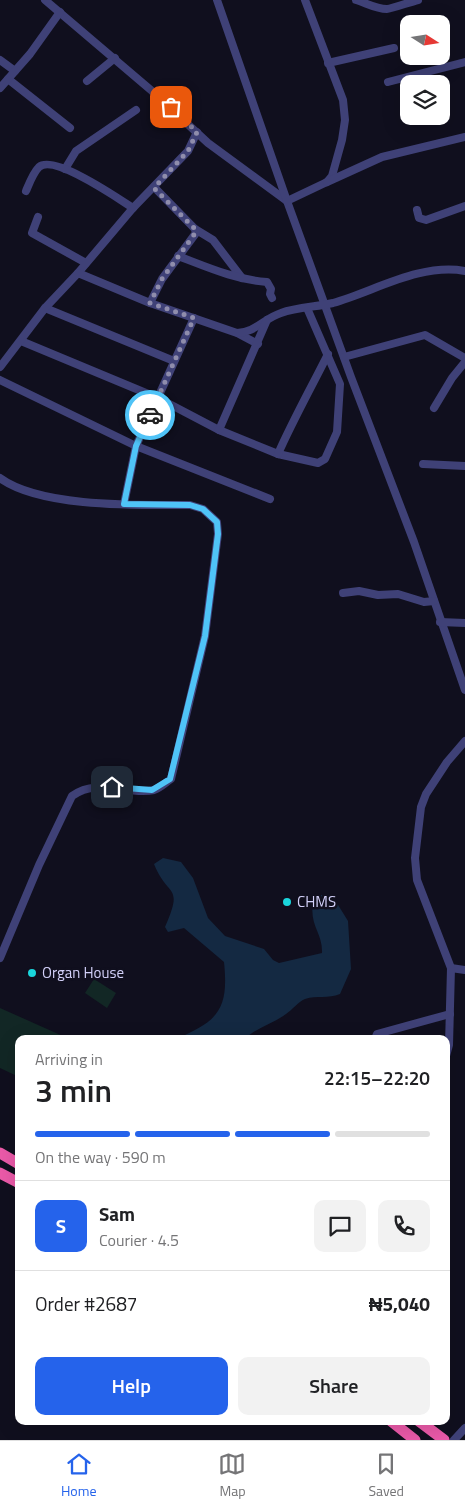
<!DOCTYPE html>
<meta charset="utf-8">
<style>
:root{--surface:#fff;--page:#f2f2f2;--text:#202124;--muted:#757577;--line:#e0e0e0;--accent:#2563eb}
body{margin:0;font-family:"Titillium Web",sans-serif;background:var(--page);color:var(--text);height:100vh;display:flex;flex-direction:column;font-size:19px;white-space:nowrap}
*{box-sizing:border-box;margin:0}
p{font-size:16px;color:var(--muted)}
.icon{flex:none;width:28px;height:28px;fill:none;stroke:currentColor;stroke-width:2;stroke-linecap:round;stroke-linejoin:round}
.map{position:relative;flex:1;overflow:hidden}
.sheet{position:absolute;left:15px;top:1035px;width:435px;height:390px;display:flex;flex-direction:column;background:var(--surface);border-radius:10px;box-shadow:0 5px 20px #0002}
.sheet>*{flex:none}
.needle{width:32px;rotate:102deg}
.tools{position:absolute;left:400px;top:15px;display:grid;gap:10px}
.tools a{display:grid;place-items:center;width:50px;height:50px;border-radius:10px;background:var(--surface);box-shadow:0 5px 20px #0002;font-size:25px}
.pin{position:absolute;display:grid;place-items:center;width:42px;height:42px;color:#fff;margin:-21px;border-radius:10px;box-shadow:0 2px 8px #0006}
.courier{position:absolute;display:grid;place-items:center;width:50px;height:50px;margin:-25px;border:4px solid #4fc3f7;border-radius:50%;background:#fff;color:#222;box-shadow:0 1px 6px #0007}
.overview em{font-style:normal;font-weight:600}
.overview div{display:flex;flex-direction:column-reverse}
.overview{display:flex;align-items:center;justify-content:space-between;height:85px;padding:0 20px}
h1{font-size:32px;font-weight:600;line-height:38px}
.bar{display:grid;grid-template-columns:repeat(4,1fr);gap:8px 5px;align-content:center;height:60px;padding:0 20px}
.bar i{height:6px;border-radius:4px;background:var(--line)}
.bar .current{background:var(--accent)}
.bar p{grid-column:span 4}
.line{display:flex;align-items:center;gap:12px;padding:0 20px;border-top:1px solid var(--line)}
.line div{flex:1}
.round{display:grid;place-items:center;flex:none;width:52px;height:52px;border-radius:10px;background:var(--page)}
.primary-button{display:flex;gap:10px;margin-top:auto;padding:10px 20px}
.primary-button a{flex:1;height:58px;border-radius:10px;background:var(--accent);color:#fff;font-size:20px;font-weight:600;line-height:58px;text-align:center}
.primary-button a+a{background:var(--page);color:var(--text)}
.tabs{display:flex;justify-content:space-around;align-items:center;height:70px;border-top:1px solid var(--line);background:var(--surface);font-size:14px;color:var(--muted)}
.tabs a{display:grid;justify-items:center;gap:2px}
.tabs .current{color:var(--accent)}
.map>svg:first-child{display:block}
.green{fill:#122725}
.water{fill:#142942}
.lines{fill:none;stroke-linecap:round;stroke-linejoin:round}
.minor{stroke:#3f4177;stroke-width:8}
.highway{stroke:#eb5aa9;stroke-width:11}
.done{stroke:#8f8dac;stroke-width:5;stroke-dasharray:0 9}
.route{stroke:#4fc3f7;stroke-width:6}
.poi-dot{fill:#1ad5dc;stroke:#100f1e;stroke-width:2}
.labels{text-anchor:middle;stroke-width:5;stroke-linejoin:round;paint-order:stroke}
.poi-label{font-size:15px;fill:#d3d1f9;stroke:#100f1e;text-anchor:start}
</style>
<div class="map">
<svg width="465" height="1440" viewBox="0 0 465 1440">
<rect width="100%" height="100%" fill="#100f1e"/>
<g class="green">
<path d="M94,979L116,993L107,1008L85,993Z"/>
<path d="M0,1008L65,1037L19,1039V1077L0,1068Z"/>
</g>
<path class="water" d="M163,858L181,862L193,878L208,918L225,936L264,949L273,960L279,963L322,953C323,931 306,924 315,895H324L335,900L348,921L351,969L340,994C328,999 317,995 305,999C298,1002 292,1010 286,1014C273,1024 257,1027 245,1039H176C218,1021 229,1010 224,962L184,928L168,932L165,927C184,883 168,899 154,864Z"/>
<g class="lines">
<g class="minor">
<path d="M45,0L152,91L208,143L287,201L327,182L332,176L342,140L345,120L343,100L305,0"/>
<path d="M217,0L287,201L351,377L414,542L465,690"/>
<path d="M356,0C366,3 376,9 387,9C391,9 410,2 418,0"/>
<path d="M0,60L15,71"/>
<path d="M328,63L394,48"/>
<path d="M8,79L70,128"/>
<path d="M87,81L115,58"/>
<path d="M388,82L465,62"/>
<path d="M0,88L30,54L60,12"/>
<path d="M65,169L76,151L136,110"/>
<path d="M327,182L382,157L465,137"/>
<path d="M26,191C29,184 33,173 39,167C54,154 119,199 133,208"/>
<path d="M417,210L419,218L426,220L465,206"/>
<path d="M38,217L32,233L86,263"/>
<path d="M195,229L213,240L242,278"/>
<path d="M178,256C207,267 236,280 267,282L271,289L270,294L272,298"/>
<path d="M78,273L133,208L188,151L197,132"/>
<path d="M150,303L162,279L196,233L195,229L155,188"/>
<path d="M45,308L174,361"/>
<path d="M239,334L258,344"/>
<path d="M21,341L158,398L219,430L278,454L318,463L325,459L337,432L340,384L307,308"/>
<path d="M344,357L425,335L465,358"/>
<path d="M0,367L45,308L78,273L150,303L237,333C256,332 263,319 281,313C297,307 316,307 333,303C375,291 420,263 465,271"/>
<path d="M0,380L136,446L270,499"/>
<path d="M434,408L452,378L465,362"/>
<path d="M219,430L267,320"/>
<path d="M278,454C293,420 311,388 328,354"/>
<path d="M423,464L465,466"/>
<path d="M0,478C41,508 140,505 190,505L203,509L217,522L218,534L205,636L171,779C165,783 160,788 154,790C128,796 98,777 72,796L39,865L0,958"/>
<path d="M124,504L136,446L194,318"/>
<path d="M343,593L359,591L378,595L398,594L424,602L434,601"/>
<path d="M440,622L465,623"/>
<path d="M451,968L465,970"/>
<path d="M375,1039L377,1034L450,1014"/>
<path d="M446,1056L449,1045L451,968L417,880L415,858L421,807L426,794L447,762L465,741"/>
<path d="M454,1440L465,1428"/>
</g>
<g class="highway">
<path d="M0,1153L19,1164"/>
<path d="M0,1173L19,1183"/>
<path d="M391,1421L415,1440"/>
<path d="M419,1421L444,1440"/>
</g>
</g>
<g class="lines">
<path class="done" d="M150,415L194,318L150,303L162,279L196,232L195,229L154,188L188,151L197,132L171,107"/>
<path class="route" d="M112,787L152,790L170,779L205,636L218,534L217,522L203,509L190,505L124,504L136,446L150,415"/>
</g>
<g class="poi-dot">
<circle cx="287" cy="902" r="5"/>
<circle cx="32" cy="973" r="5"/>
</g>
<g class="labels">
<g class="poi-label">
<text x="297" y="907">CHMS</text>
<text x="42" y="978">Organ House</text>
</g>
</g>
</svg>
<div class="tools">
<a><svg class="needle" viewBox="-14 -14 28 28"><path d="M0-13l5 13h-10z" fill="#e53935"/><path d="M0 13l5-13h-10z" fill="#757577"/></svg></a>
<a><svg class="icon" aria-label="layers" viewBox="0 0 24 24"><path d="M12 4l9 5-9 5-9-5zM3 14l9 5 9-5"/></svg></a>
</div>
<div class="pin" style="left:171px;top:107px;background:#ea580c"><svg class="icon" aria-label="bag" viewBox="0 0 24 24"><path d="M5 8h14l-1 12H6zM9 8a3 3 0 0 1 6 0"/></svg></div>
<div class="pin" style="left:112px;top:787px;background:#1f2937"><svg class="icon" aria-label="home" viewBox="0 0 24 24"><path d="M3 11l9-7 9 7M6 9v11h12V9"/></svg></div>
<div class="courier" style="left:150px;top:415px"><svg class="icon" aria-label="car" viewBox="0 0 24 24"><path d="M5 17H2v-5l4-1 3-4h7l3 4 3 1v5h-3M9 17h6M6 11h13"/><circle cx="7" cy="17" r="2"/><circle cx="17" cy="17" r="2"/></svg></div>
<section class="sheet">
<div class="overview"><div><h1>3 min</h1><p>Arriving in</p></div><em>22:15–22:20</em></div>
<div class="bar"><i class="current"></i><i class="current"></i><i class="current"></i><i></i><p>On the way · 590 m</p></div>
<div class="line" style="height:90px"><b class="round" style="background:var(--accent);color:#fff">S</b><div><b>Sam</b><p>Courier · 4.5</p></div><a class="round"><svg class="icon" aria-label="chat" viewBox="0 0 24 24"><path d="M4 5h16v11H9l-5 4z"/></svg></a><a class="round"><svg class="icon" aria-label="phone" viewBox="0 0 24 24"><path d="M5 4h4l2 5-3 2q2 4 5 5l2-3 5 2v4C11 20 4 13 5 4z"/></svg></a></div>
<div class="line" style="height:65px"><div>Order #2687</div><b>₦5,040</b></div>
<div class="primary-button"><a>Help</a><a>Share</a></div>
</section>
</div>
<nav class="tabs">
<a class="current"><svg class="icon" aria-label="home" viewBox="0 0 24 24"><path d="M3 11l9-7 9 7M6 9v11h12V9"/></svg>Home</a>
<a><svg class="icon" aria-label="map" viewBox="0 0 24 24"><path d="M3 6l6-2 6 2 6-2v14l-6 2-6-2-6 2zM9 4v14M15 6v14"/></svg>Map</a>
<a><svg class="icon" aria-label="saved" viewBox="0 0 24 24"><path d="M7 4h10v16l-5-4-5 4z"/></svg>Saved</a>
</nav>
